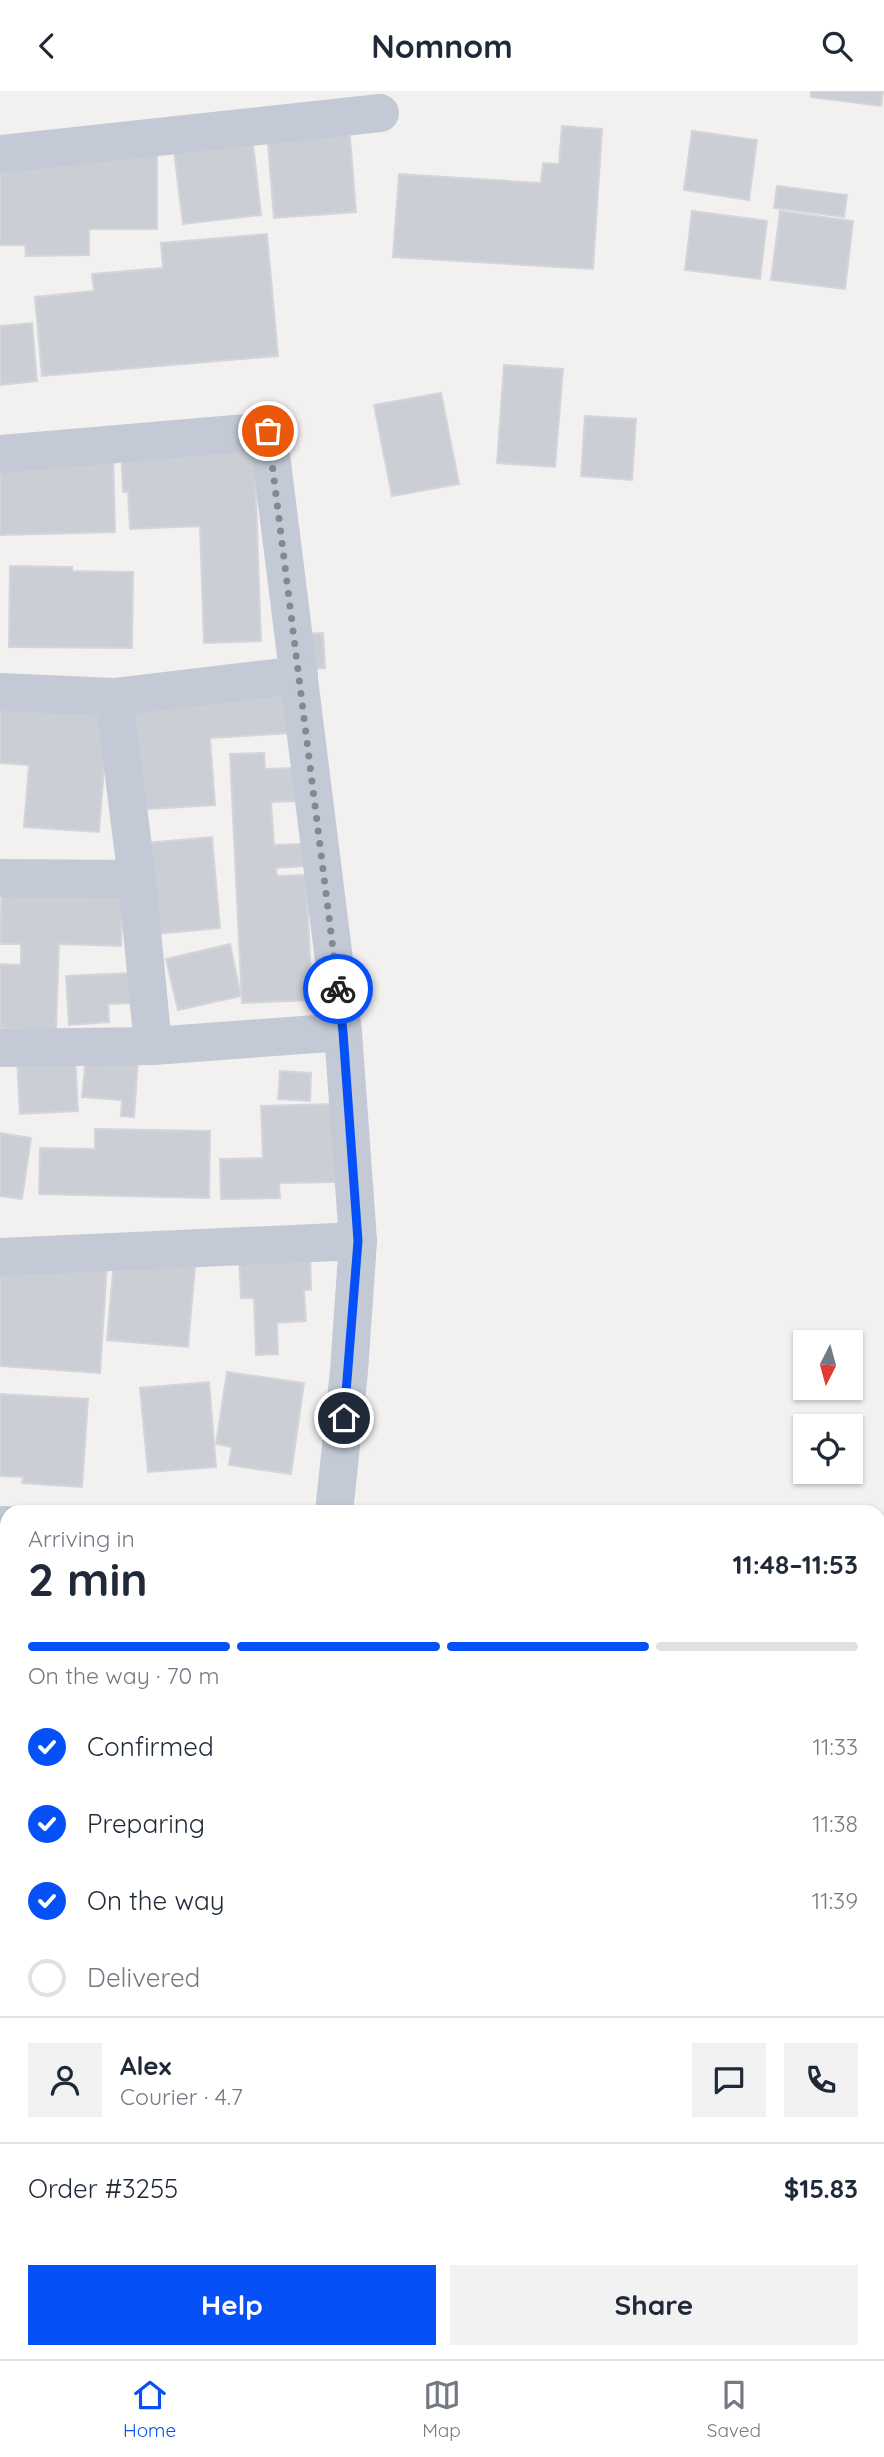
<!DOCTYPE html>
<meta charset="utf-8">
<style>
:root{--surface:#fff;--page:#f2f2f3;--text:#1f2937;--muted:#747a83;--line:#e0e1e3;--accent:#0651f7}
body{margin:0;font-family:Quicksand,sans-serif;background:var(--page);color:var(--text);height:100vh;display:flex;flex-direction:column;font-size:26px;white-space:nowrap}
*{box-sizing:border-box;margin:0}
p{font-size:23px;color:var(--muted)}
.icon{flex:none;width:38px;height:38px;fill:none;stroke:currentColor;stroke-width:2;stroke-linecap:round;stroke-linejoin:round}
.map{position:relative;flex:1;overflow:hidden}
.side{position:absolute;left:0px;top:1414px;width:886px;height:854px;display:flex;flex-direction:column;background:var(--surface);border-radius:21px 21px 0 0;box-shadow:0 2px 5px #0004}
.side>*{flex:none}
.needle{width:46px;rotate:186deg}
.controls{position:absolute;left:793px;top:1239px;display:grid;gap:14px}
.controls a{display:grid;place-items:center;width:70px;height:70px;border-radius:0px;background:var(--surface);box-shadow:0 2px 5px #0004;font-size:35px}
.pin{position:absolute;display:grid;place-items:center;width:60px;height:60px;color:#fff;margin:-30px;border:4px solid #fff;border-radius:50%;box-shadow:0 2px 7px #0007}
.courier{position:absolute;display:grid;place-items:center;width:70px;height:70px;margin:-35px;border:5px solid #0651f7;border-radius:50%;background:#fff;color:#222;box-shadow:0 2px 9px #0007}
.overview em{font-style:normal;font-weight:800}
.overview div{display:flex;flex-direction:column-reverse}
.overview{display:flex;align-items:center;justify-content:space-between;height:119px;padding:0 28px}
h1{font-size:46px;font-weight:800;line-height:52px}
.bar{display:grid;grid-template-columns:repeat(4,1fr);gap:10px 7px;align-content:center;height:84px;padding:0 28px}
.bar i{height:9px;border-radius:5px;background:var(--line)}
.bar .current{background:var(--accent)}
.bar p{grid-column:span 4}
.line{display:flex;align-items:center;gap:18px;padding:0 28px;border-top:2px solid var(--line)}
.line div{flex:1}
.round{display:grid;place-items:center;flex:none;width:74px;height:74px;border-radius:0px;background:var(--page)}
ol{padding:0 28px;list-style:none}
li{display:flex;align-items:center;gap:21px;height:77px}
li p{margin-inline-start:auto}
li .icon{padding:7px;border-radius:50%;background:var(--accent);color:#fff;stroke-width:4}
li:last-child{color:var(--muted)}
li i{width:38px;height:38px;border:4px solid var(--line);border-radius:50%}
.primary-button{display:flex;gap:14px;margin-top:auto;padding:14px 28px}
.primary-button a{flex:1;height:80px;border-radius:0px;background:var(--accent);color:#fff;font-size:28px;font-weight:800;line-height:80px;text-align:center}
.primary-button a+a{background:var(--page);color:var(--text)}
header{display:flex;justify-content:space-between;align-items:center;height:91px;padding:0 28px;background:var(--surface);font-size:32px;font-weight:800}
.tabs{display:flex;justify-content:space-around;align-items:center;height:98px;border-top:2px solid var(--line);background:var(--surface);font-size:19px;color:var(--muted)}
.tabs a{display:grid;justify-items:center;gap:4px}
.tabs .current{color:var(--accent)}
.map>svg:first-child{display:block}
.building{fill:#ccced6;stroke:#d4d5dc;stroke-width:2}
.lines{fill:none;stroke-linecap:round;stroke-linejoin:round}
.minor{stroke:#c3cad6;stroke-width:38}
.done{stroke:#838892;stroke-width:7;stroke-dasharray:0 12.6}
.route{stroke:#0651f7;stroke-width:9}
</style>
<header><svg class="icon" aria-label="back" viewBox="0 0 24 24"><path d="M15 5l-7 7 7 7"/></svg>Nomnom<svg class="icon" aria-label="search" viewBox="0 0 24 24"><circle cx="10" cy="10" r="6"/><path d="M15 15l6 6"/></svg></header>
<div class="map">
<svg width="884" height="2268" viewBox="0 0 884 2268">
<rect width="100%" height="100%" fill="#f3f0f0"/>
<g class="building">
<path d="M811,0H883L881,15L811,6Z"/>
<path d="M349,34L356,121L274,127L267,40Z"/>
<path d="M251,35L261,124L183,133L172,44Z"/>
<path d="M562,35L602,38L593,178L393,166L399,83L541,92L543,72L559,73Z"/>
<path d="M692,40L757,49L749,109L684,99Z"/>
<path d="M157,53V138H89V164L26,165L25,154H0V58Z"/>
<path d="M777,95L847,104L844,126L774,117Z"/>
<path d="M692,120L767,130L760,188L685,179Z"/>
<path d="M780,120L853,130L845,198L771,189Z"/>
<path d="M267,143L278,265L42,285L35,206L94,200L92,183L163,177L161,152Z"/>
<path d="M32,232L37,290L0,294V235Z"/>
<path d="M504,274L563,278L555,376L497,372Z"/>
<path d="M441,302L459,393L392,405L374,314Z"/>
<path d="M585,325L636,328L632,389L581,385Z"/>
<path d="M254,352L261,550L204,552L200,435L130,438L128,401H123L121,357Z"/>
<path d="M113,359L115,441L0,444V362Z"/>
<path d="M10,475L72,476V480L133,481L132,557L9,556Z"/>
<path d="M323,542L325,577L303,578L301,543Z"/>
<path d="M125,593L288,595L291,642L210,647L215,714L133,719Z"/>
<path d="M0,594L109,612L99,741L24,736L29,674L0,672Z"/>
<path d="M264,662L265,678L295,677L296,710L271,711L274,754L303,753L304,775L276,777L277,785L306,784L312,909L242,912L230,663Z"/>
<path d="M212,746L220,837L155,843L146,752Z"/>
<path d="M2,788L123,791L121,855L59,853L56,940L0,938V873L21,874V853H0Z"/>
<path d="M230,853L241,905L178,919L166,868Z"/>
<path d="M130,882L132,912L108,913L109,931L69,934L66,885Z"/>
<path d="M75,964L78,1020L20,1023L17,968Z"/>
<path d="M86,965L138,969L134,1026L121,1025L122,1009L82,1006Z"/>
<path d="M280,980L311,982L310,1010L278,1008Z"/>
<path d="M333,1013L335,1091L279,1092L280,1107L221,1108L220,1068L263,1067L261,1015Z"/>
<path d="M95,1038L210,1040L209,1107L39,1103L40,1057L95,1058Z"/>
<path d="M0,1042L31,1047L22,1108L0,1105Z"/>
<path d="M310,1163L311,1199H304L306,1230L277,1232L278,1263L256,1264L254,1207H241L239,1166Z"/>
<path d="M0,1167L107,1173L100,1282L0,1275Z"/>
<path d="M114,1169L195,1176L188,1256L107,1249Z"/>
<path d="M227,1281L304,1292L291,1383L229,1374L232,1356L216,1353Z"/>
<path d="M209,1291L216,1376L148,1381L140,1297Z"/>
<path d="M0,1303L88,1308L82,1396L22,1392L23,1386L0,1385Z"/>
<path d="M0,1981L7,1982V2068L0,2067Z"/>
<path d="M4,2128L7,2129V2226L0,2224V2144Z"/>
</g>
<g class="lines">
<g class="minor">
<path d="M0,63L380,22"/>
<path d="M0,363L268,340L343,941L358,1150L349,1280L334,1421"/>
<path d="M0,601L114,606L299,584"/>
<path d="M114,606L137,788L153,955"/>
<path d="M0,787L137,788"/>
<path d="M0,957L153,955L343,941"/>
<path d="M0,1166L358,1150"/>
<path d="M0,1434H7"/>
<path d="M0,2115L7,2117"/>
<path d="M218,2268L219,2261"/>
</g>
</g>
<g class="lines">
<path class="done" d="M268,340L338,898"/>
<path class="route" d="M338,898L343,941L358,1150L344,1327"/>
</g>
</svg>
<div class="controls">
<a><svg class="needle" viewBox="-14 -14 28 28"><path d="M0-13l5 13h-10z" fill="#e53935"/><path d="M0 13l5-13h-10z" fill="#747a83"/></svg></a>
<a><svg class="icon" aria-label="locate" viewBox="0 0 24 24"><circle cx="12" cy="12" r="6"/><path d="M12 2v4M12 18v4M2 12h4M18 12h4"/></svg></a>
</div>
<div class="pin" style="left:268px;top:340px;background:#ea580c"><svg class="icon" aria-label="bag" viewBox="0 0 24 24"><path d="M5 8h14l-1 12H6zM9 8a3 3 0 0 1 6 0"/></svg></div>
<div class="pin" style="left:344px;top:1327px;background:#1f2937"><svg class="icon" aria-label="home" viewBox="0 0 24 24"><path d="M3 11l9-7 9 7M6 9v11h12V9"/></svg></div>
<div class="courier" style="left:338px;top:898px"><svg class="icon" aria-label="bike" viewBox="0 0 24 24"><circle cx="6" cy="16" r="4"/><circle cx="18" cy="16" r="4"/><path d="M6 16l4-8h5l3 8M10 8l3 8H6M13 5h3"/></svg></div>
<section class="side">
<div class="overview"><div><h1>2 min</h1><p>Arriving in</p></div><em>11:48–11:53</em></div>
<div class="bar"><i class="current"></i><i class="current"></i><i class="current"></i><i></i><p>On the way · 70 m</p></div>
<ol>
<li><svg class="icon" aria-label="check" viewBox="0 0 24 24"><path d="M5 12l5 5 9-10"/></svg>Confirmed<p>11:33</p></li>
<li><svg class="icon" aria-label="check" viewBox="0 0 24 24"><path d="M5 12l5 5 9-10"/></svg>Preparing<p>11:38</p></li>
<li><svg class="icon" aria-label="check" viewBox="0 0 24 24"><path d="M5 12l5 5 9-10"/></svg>On the way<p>11:39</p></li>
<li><i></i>Delivered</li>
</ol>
<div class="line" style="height:126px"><a class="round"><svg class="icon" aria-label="person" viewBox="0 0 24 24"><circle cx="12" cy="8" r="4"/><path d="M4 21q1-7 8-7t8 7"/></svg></a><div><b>Alex</b><p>Courier · 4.7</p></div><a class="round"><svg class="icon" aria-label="chat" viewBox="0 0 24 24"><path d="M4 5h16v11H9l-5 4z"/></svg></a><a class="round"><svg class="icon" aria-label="phone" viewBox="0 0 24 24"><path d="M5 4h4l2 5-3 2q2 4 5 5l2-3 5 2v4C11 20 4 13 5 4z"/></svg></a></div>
<div class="line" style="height:91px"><div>Order #3255</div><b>$15.83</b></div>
<div class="primary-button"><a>Help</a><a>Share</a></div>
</section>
</div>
<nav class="tabs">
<a class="current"><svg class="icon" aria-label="home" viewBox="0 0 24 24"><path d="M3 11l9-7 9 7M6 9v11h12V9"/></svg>Home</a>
<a><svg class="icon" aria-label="map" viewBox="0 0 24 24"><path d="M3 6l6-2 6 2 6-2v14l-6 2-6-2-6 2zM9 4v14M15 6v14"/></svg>Map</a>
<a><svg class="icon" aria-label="saved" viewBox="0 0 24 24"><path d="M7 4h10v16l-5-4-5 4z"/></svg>Saved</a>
</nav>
